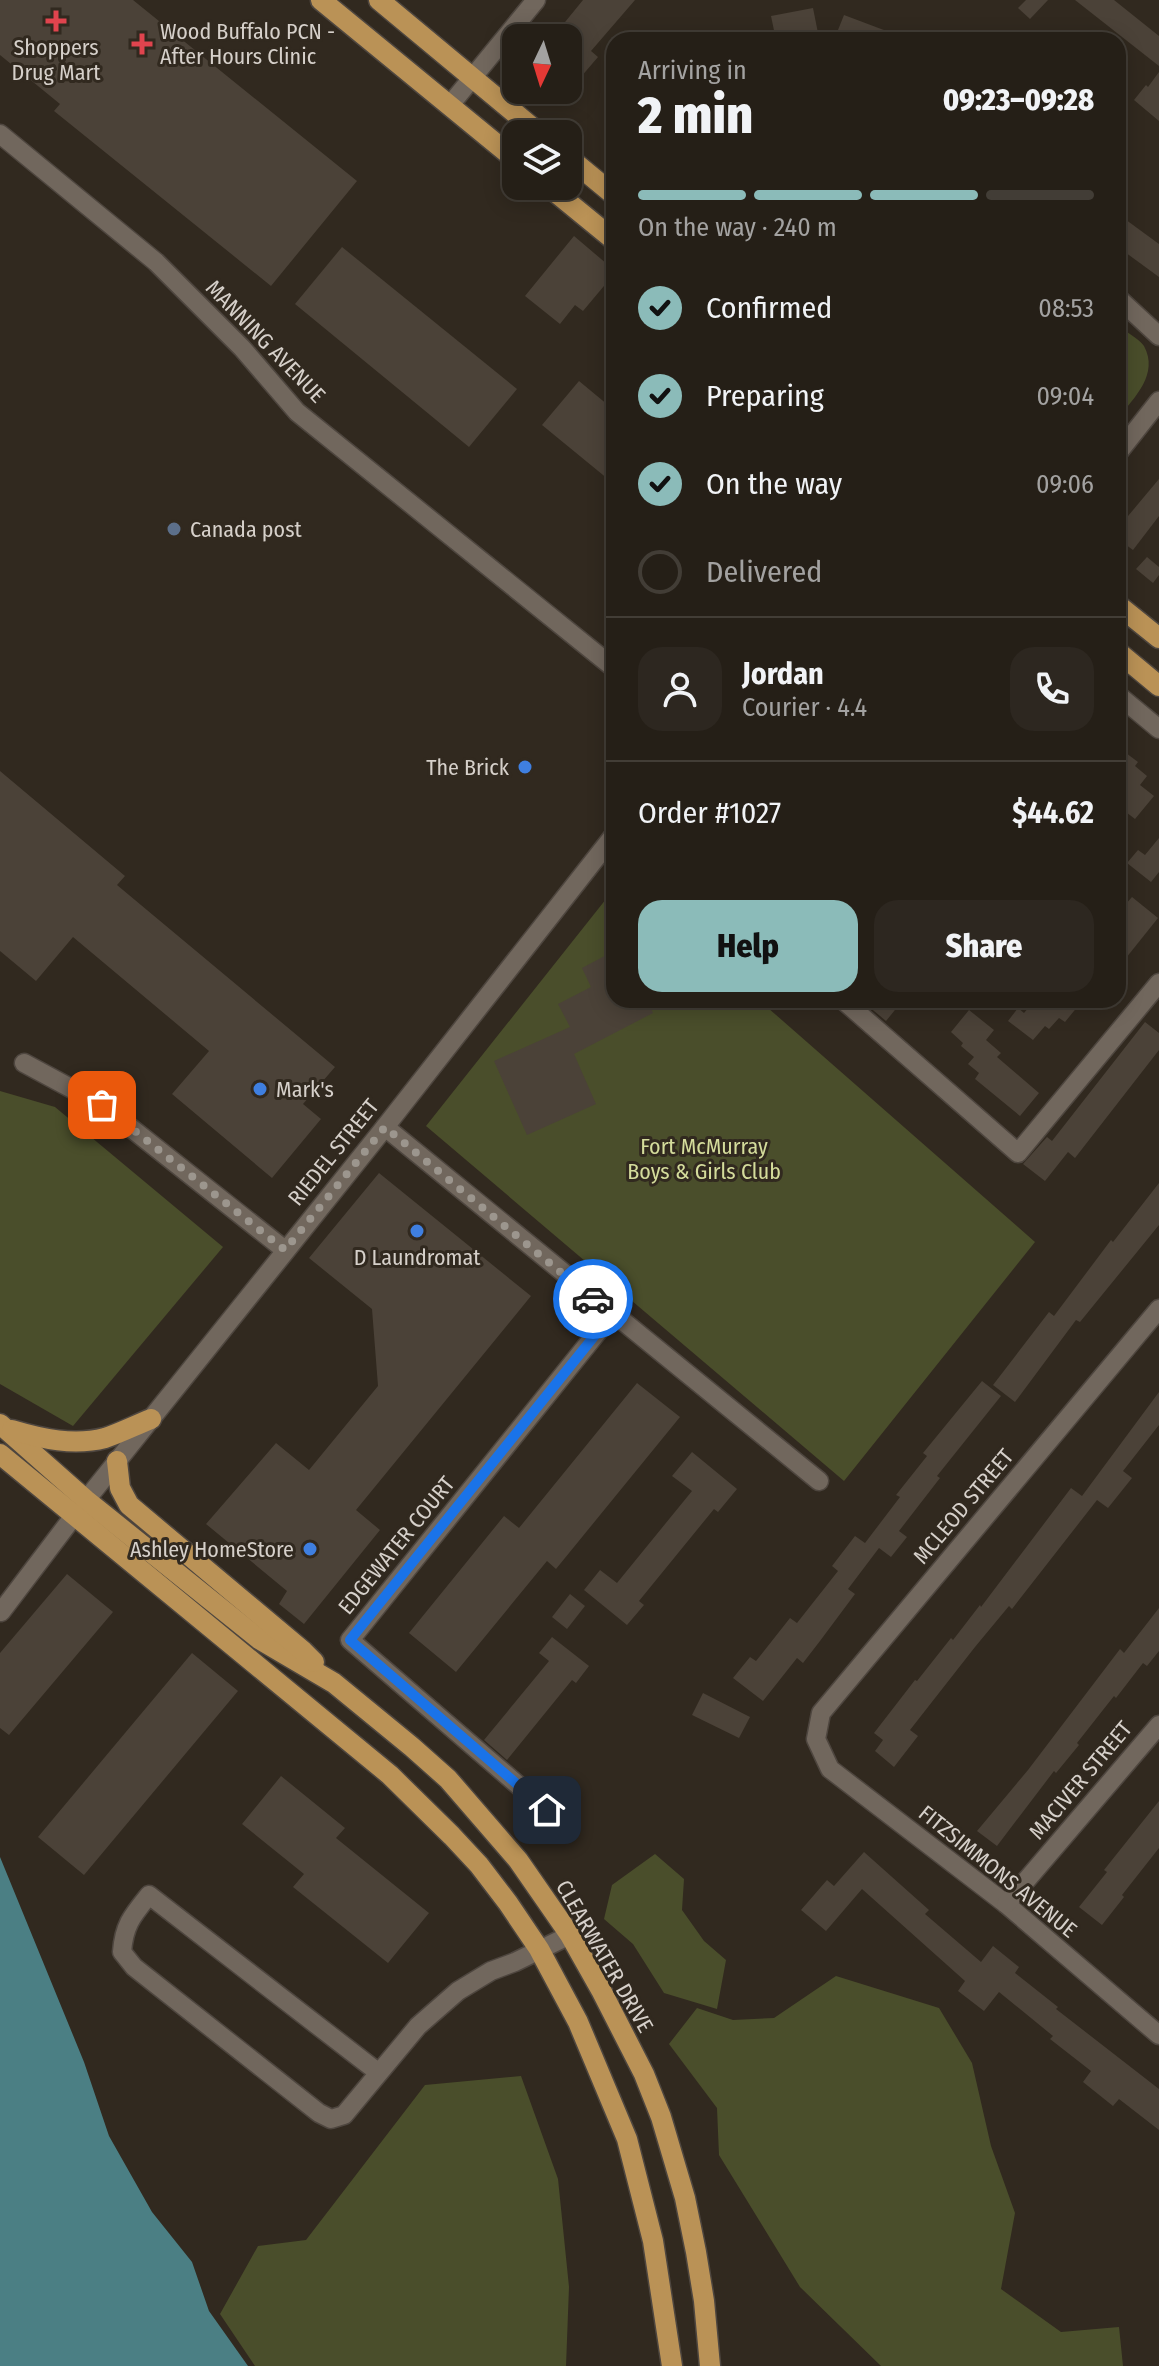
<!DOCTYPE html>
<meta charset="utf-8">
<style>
:root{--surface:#251f17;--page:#2d2720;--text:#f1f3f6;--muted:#a3a2a1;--line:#423d36;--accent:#8bbbb9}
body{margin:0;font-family:"Fira Sans Condensed",sans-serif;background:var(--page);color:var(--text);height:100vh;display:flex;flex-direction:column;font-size:30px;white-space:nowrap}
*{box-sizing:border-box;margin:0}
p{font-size:26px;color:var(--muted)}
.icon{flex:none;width:44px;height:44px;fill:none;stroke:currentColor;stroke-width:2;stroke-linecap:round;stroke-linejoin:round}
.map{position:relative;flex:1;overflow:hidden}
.details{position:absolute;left:606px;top:32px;width:520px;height:976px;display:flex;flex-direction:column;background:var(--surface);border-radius:24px;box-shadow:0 4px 20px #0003,0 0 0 2px var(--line)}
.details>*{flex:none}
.needle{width:52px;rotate:184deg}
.buttons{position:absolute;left:502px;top:24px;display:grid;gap:16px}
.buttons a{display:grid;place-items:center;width:80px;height:80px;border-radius:16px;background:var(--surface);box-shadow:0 4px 20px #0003,0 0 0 2px var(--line);font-size:40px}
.pin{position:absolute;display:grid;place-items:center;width:68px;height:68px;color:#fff;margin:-34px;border-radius:16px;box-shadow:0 4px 12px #0006}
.courier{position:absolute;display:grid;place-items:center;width:80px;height:80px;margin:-40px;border:6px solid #1a73e8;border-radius:50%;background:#fff;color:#222;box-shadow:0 2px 10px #0007}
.headline em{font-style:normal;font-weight:800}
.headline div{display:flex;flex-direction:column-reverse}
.headline{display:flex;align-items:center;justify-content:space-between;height:136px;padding:0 32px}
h1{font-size:52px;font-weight:800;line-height:60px}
.bar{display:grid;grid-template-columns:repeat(4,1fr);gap:12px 8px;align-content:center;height:96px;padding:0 32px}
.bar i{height:10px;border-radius:6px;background:var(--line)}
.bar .selected{background:var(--accent)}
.bar p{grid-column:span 4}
.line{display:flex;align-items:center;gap:20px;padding:0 32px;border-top:2px solid var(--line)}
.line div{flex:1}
.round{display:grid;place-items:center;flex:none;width:84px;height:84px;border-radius:24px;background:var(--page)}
ol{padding:0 32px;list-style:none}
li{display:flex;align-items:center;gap:24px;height:88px}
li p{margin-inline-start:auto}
li .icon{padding:8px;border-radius:50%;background:var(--accent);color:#111;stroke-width:4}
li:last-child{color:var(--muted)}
li i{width:44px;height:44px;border:4px solid var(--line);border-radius:50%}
.action{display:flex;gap:16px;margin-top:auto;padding:16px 32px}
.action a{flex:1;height:92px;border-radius:24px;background:var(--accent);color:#111;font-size:32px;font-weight:800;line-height:92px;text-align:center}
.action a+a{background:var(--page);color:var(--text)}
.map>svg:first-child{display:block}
.green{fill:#4a4e2b}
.water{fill:#4b7f84}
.building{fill:#4b4238}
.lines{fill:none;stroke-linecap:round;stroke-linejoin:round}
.minor-casing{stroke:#4e463f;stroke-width:21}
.major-casing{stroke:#4e463f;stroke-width:23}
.minor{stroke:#71675d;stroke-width:18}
.major{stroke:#ba9256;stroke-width:20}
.done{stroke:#9c968e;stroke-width:8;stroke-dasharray:0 14.4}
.route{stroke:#1a73e8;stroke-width:10}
.health-dot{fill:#e0444e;stroke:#31291f;stroke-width:3}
.service-dot{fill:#5c6f8a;stroke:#31291f;stroke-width:3}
.shop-dot{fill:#3f7fe0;stroke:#31291f;stroke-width:3}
.labels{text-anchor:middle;stroke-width:6;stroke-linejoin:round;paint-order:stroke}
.poi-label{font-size:22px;fill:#d6d0ca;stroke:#31291f;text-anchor:start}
.street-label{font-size:22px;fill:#d6d0ca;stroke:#31291f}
.park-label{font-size:22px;fill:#d4dc9b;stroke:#31291f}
</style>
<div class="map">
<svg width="1159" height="2366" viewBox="0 0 1159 2366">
<rect width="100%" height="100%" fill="#31291f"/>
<g class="green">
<path d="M1118,326C1126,332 1138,338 1144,346C1159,374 1135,397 1118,418Z"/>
<path d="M614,889V1000H759L1035,1242L844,1481L426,1126Z"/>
<path d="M0,1091L55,1107L223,1247L73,1426L0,1384Z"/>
<path d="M655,1854L684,1879L682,1910L704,1941L726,1960L717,2009L664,1993L633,1944L604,1919L612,1885Z"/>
<path d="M836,1976L939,2008L972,2063L991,2146L1015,2213L1001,2289L1061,2332L1119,2327L1123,2366H881L800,2287L719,2155L717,2108L669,2044L697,2008L733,2020L774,2018Z"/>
<path d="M521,2076L558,2179L569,2287L566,2366H255L220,2314L258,2246L306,2240L425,2085Z"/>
</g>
<path class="water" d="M0,1857L84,2062L109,2136L152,2212L192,2262L209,2311L248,2366H0Z"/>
<g class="building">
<path d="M0,0H133L357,181L271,286L54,111L60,104L0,55Z"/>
<path d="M583,0H635L591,51L598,57L568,92V33L561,27Z"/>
<path d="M1026,0H1048L1030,19L1018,8Z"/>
<path d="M1075,0H1114L1159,36V66Z"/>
<path d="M813,8L818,33L776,40L771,16Z"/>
<path d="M844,15L905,38V40H834Z"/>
<path d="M1159,72V121L1134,100L1146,85L1148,87Z"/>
<path d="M1118,214L1159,244V277L1118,247Z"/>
<path d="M574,236L614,270V274L583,311L575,305L560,324L525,296Z"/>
<path d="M342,247L517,389L469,447L295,304Z"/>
<path d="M579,381L614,410V484L542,425Z"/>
<path d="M1159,479V516L1133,550L1118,539V528Z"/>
<path d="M1147,557L1159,567V575L1153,583L1136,569Z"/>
<path d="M1118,747L1138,762L1135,766L1147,776L1140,785L1154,796L1135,819L1122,809L1126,803L1118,797Z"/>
<path d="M0,771L125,876L117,885L335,1067L303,1104L321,1119L272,1178L172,1094L209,1051L73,937L36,981L0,951Z"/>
<path d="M1159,838V872L1151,882L1127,863L1138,850L1145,855Z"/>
<path d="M1132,897L1158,918L1118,968V913Z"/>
<path d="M614,951V1000H647L653,1013L574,1054L596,1104L527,1135L494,1061L570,1027L558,1004L591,987L582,968Z"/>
<path d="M861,1000H903L886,1021Z"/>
<path d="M1035,1000H1083L1065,1022L1059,1018L1049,1029L1045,1026L1033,1040L1008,1021L1018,1008L1024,1013Z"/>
<path d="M969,1010L994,1030L986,1040L1001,1053L997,1057L1039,1093L1020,1116L975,1079L979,1073L968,1064L974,1057L961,1046L963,1043L951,1032Z"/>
<path d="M1145,1022L1159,1033V1050L1075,1158L1068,1152L1045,1181L1023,1164L1047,1137L1052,1141Z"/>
<path d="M379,1173L531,1296L356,1510L380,1530L304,1624L279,1604L287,1591L206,1524L276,1443L309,1470L378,1386L372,1309L309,1258Z"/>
<path d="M1159,1183V1225L1080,1322L1076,1320L1015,1402L993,1385L1049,1312L1054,1316L1111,1240L1113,1242Z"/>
<path d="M982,1381L1001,1396L937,1476L940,1478L899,1531L907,1537L891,1557L879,1548L848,1589L855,1594L820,1641L803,1663L797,1658L763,1701L733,1678L750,1657L756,1661L790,1618L797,1623L838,1571L832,1566L855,1536L865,1543L900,1497L896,1495L927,1456L923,1453Z"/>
<path d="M637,1383L680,1417L556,1569L547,1561L456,1672L409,1633L504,1516L519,1528Z"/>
<path d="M1159,1392V1425L1123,1471L1132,1478L1108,1508L1097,1500L1012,1609L1009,1606L975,1647L910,1730L918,1736L894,1767L875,1751L883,1740L874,1733L915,1680L917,1681L951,1638L953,1640L980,1605L981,1607L1071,1488L1082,1496Z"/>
<path d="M692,1452L737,1489L718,1512L714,1509L639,1601L644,1605L627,1625L584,1590L600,1570L617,1583L692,1491L672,1476Z"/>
<path d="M67,1574L113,1612L9,1735L0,1728V1653Z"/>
<path d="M570,1594L585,1606L567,1629L552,1617Z"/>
<path d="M1159,1608V1651L1147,1666L1143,1663L1116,1698L1114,1696L1077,1743L1079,1745L1056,1773L1054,1771L997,1846L977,1831L1028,1770L1120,1649L1124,1653Z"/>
<path d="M552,1637L589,1666L576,1683L572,1680L507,1760L484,1740L549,1661L539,1653Z"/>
<path d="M192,1653L238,1691L84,1875L38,1837Z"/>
<path d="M703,1693L750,1717L739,1738L692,1715Z"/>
<path d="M281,1776L345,1828L336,1838L429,1913L388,1963L293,1887L304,1874L242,1824Z"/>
<path d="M1159,1801V1848L1122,1895L1124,1897L1102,1925L1079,1907L1107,1872L1104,1870Z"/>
<path d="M864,1852L929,1910L925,1914L981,1962L993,1946L1019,1967L1015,1973L1058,2007L1056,2009L1159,2089V2130L1119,2099L1113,2106L1083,2082L1091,2071L1050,2039L1053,2036L999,1992L984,2011L958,1991L965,1981L862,1889L826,1931L801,1910L827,1880L834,1886Z"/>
</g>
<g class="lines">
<g class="minor-casing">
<g id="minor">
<path d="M450,105L536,0"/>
<path d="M0,134L156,262L242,348L297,412L614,668"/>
<path d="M1118,298L1159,336"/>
<path d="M1118,453L1159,401"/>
<path d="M1118,695L1159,729"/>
<path d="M843,1000L1018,1153L1159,983"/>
<path d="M24,1063L102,1105L285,1250"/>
<path d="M385,1127L819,1481"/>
<path d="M1159,1309L821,1713L816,1739L830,1769L1006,1904L1159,2035"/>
<path d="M1,1612L86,1500L385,1127L614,835"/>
<path d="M547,1810L350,1640L612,1314"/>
<path d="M1006,1904L1159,1725"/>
<path d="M379,2073L149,1895C132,1916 124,1925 122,1952L134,1967L319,2113L331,2119L344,2115L418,2026L458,1991L491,1971L515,1962L570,1935"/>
</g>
</g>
<g class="major-casing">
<g id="major">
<path d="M321,0L516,160"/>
<path d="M379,0L540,134"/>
<path d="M568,157L614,195"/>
<path d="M548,186L614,240"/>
<path d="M1118,605L1159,638"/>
<path d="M1118,652L1159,686"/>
<path d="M0,1424L86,1500L259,1639L334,1683L412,1747L448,1779L518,1860L570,1935L601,1990L644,2074L661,2117L685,2198L696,2252L704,2301L710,2366"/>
<path d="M12,1430C42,1439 74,1446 105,1438C120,1433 136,1425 151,1419"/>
<path d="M0,1454L390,1775L452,1836L479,1865L508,1903L539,1949L578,2022L627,2139L653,2241L672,2366"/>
<path d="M117,1461L120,1488L129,1505L303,1651L314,1662"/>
</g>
</g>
<use href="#minor" class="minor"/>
<use href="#major" class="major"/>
</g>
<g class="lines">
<path class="done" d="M102,1105L285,1250L385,1127L593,1299"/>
<path class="route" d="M547,1810L350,1640L612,1314L593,1299"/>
</g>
<g class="health-dot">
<path d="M52 9h8v8h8v8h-8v8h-8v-8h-8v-8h8z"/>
<path d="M138 32h8v8h8v8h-8v8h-8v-8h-8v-8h8z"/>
</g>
<circle class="service-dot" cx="174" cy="529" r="8"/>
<g class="shop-dot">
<circle cx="525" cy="767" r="8"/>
<circle cx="260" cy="1089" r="8"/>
<circle cx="417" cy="1231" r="8"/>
<circle cx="310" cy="1549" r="8"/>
</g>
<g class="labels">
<g class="poi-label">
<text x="160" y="39">Wood Buffalo PCN -<tspan x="160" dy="25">After Hours Clinic</tspan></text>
<text x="56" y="55" text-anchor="middle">Shoppers<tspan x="56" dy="25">Drug Mart</tspan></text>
<text x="190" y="537">Canada post</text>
<text x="509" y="775" text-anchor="end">The Brick</text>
<text x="276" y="1097">Mark's</text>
<text x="417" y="1265" text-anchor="middle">D Laundromat</text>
<text x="294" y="1557" text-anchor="end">Ashley HomeStore</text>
</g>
<g class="street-label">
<text transform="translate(266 341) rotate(46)" y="8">MANNING AVENUE</text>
<text transform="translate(333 1152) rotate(-51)" y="8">RIEDEL STREET</text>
<text transform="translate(963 1506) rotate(-50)" y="8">MCLEOD STREET</text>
<text transform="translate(396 1545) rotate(-51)" y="8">EDGEWATER COURT</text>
<text transform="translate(1080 1780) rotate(-50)" y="8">MACIVER STREET</text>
<text transform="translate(998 1871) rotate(39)" y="8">FITZSIMMONS AVENUE</text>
<text transform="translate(605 1956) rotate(60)" y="8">CLEARWATER DRIVE</text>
</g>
<g class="park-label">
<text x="704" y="1154">Fort McMurray<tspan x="704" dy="25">Boys &amp; Girls Club</tspan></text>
</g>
</g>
</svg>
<div class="buttons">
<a><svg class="needle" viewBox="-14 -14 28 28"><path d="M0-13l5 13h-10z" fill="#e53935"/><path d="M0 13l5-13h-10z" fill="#a3a2a1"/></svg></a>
<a><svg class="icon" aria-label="layers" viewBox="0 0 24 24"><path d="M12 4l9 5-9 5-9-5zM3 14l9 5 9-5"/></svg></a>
</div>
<div class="pin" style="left:102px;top:1105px;background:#ea580c"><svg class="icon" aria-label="bag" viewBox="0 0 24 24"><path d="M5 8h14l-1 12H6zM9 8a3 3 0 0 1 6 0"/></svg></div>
<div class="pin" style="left:547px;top:1810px;background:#1f2937"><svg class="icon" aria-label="home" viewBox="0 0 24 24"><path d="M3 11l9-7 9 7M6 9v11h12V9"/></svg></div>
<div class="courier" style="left:593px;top:1299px"><svg class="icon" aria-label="car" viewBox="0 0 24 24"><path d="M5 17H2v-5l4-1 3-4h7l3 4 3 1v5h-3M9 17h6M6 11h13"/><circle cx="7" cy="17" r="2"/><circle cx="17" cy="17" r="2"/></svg></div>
<section class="details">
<div class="headline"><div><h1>2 min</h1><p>Arriving in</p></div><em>09:23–09:28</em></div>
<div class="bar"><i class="selected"></i><i class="selected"></i><i class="selected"></i><i></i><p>On the way · 240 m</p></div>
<ol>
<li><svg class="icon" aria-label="check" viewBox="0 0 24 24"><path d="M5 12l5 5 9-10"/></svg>Confirmed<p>08:53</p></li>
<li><svg class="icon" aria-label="check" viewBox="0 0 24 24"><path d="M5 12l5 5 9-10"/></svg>Preparing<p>09:04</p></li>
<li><svg class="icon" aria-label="check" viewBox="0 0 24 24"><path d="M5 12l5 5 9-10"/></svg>On the way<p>09:06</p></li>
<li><i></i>Delivered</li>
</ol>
<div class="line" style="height:144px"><a class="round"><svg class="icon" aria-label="person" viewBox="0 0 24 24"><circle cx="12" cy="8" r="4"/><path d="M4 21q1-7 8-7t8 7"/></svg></a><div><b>Jordan</b><p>Courier · 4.4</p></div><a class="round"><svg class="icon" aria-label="phone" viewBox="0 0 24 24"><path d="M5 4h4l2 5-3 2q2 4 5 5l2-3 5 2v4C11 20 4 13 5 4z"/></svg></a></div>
<div class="line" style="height:104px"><div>Order #1027</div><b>$44.62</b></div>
<div class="action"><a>Help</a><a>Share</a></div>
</section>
</div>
